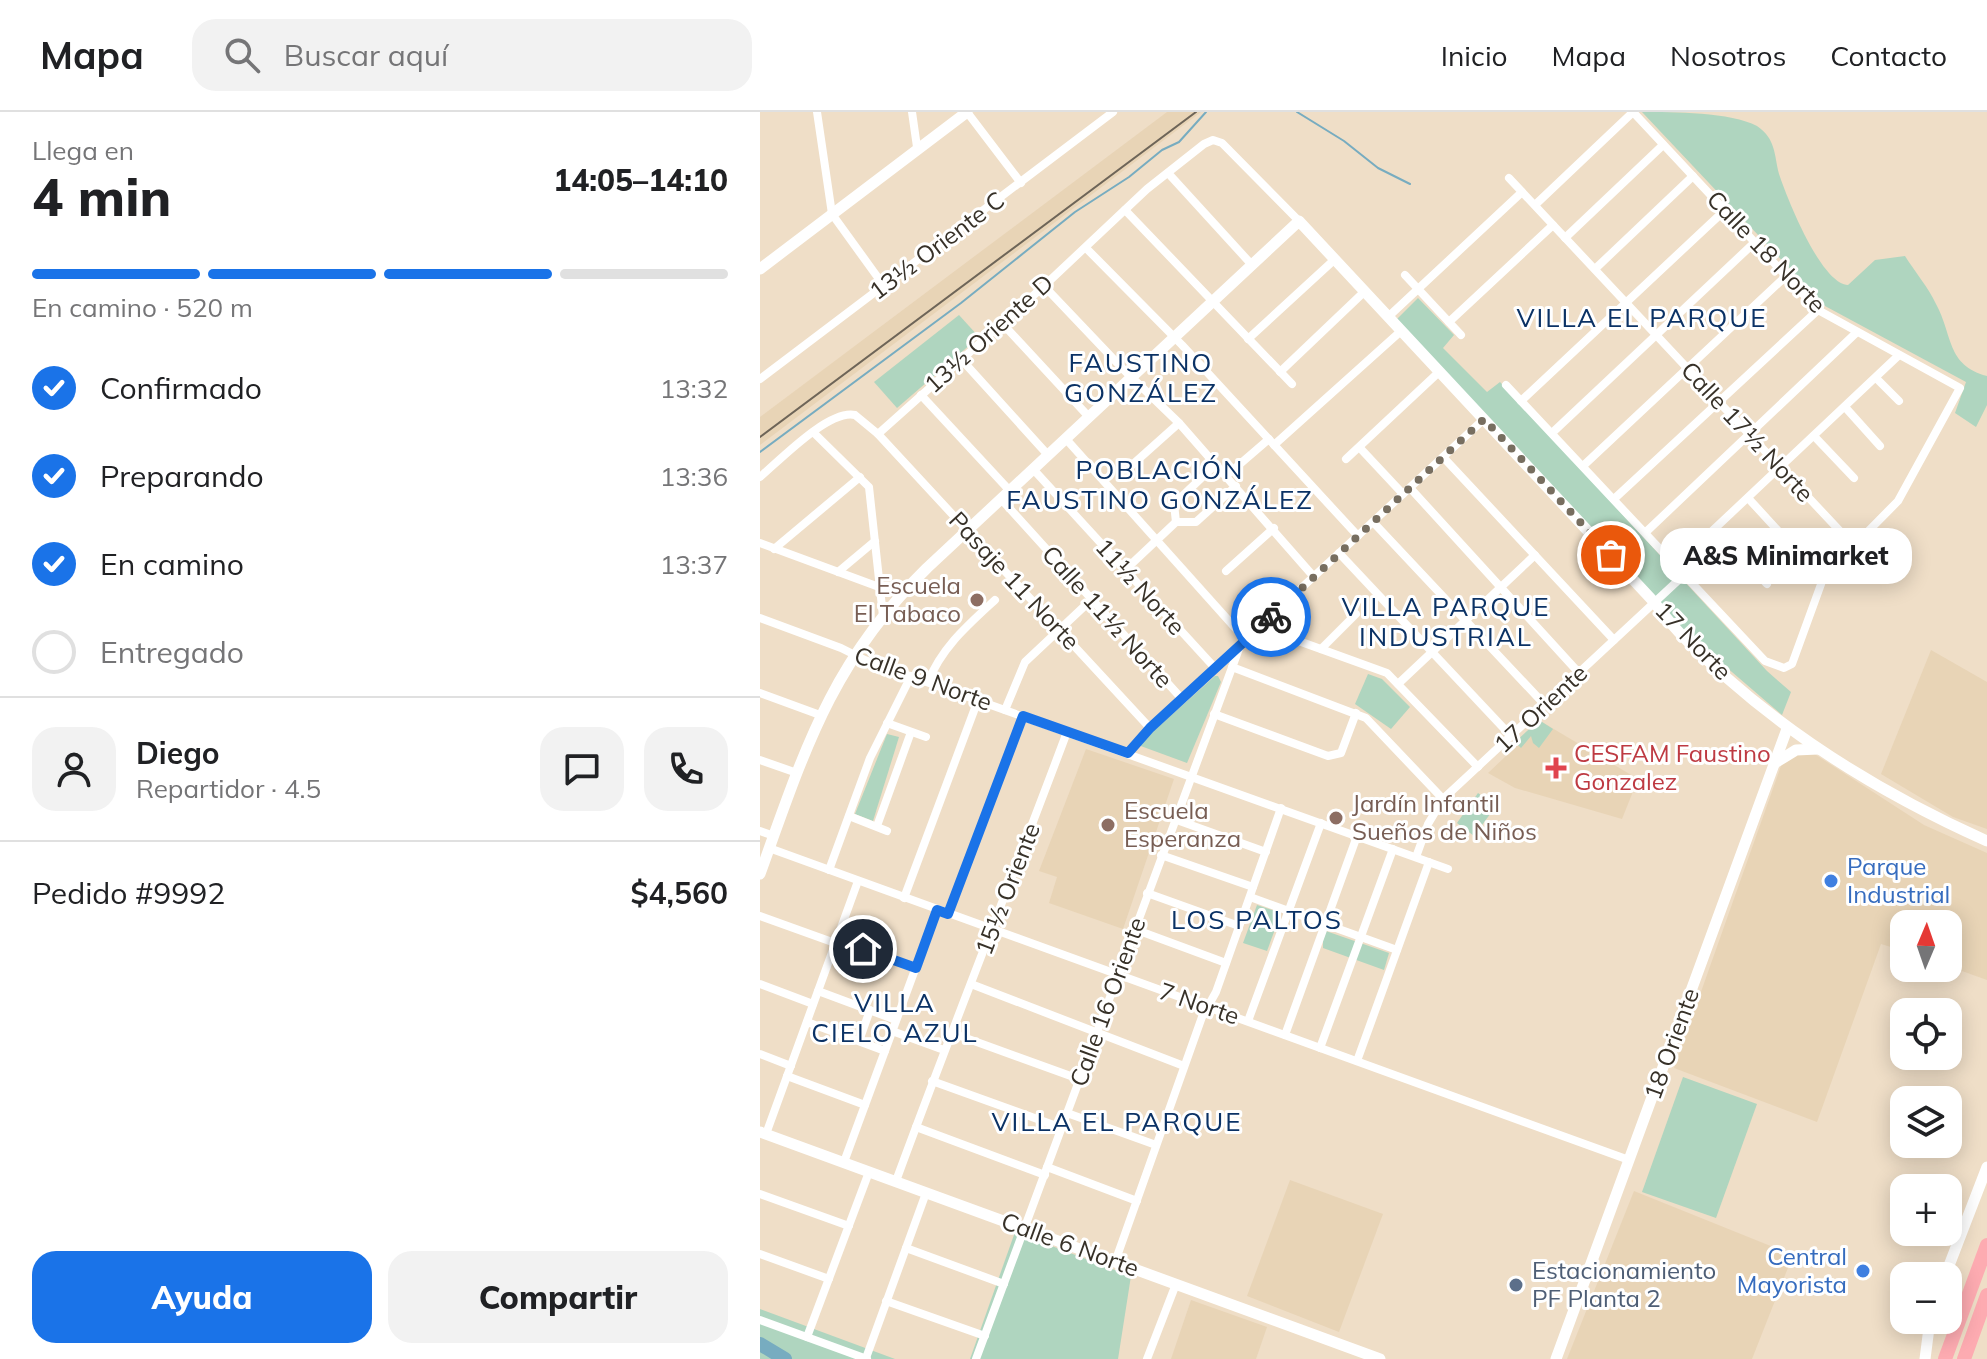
<!DOCTYPE html>
<html lang="es">
<meta charset="utf-8">
<style>
:root{--surface:#fff;--page:#f2f2f2;--text:#202124;--muted:#757577;--line:#e0e0e0;--accent:#1a73e8}
body{margin:0;font-family:Mulish,sans-serif;background:var(--page);color:var(--text);height:100vh;display:flex;flex-direction:column;font-size:30px;white-space:nowrap}
*{box-sizing:border-box;margin:0}
p{font-size:26px;color:var(--muted)}
.icon{flex:none;width:44px;height:44px;fill:none;stroke:currentColor;stroke-width:2;stroke-linecap:round;stroke-linejoin:round}
.map{position:relative;flex:1;overflow:hidden}
.panel{display:flex;flex-direction:column;background:var(--surface);width:760px}
.panel>*{flex:none}
.needle{width:52px;rotate:2deg}
.buttons{position:absolute;left:1130px;top:798px;display:grid;gap:16px}
.buttons a{display:grid;place-items:center;width:72px;height:72px;border-radius:16px;background:var(--surface);box-shadow:0 4px 20px #0003;font-size:40px}
.pin{position:absolute;display:grid;place-items:center;width:68px;height:68px;color:#fff;margin:-34px;border:4px solid #fff;border-radius:50%;box-shadow:0 2px 8px #0007}
.courier{position:absolute;display:grid;place-items:center;width:80px;height:80px;margin:-40px;border:6px solid #1a73e8;border-radius:50%;background:#fff;color:#222;box-shadow:0 2px 10px #0007}
.bubble{position:absolute;height:56px;border-radius:24px;background:var(--surface);box-shadow:0 4px 20px #0003;font-size:26px;font-weight:800;line-height:56px;text-align:center}
.overview em{font-style:normal;font-weight:800}
.overview div{display:flex;flex-direction:column-reverse}
.overview{display:flex;align-items:center;justify-content:space-between;height:136px;padding:0 32px}
h1{font-size:52px;font-weight:800;line-height:60px}
.bar{display:grid;grid-template-columns:repeat(4,1fr);gap:12px 8px;align-content:center;height:96px;padding:0 32px}
.bar i{height:10px;border-radius:6px;background:var(--line)}
.bar .current{background:var(--accent)}
.bar p{grid-column:span 4}
.line{display:flex;align-items:center;gap:20px;padding:0 32px;border-top:2px solid var(--line)}
.line div{flex:1}
.round{display:grid;place-items:center;flex:none;width:84px;height:84px;border-radius:24px;background:var(--page)}
ol{padding:0 32px;list-style:none}
li{display:flex;align-items:center;gap:24px;height:88px}
li p{margin-inline-start:auto}
li .icon{padding:8px;border-radius:50%;background:var(--accent);color:#fff;stroke-width:4}
li:last-child{color:var(--muted)}
li i{width:44px;height:44px;border:4px solid var(--line);border-radius:50%}
.cta{display:flex;gap:16px;margin-top:auto;padding:16px 32px}
.cta a{flex:1;height:92px;border-radius:24px;background:var(--accent);color:#fff;font-size:32px;font-weight:800;line-height:92px;text-align:center}
.cta a+a{background:var(--page);color:var(--text)}
header{display:flex;align-items:center;gap:48px;box-sizing:border-box;height:112px;padding:0 40px;background:var(--surface);border-bottom:2px solid var(--line)}
header strong{font-size:38px}
nav{display:flex;gap:44px;margin-inline-start:auto;font-size:28px}
.search{width:560px;height:72px;background:var(--page);display:flex;align-items:center;gap:20px;box-sizing:border-box;padding:0 28px;border-radius:24px;color:var(--muted);font-size:30px}
main{display:flex;flex:1;min-height:0}
.map>svg:first-child{display:block}
.built{fill:#e8d4b6}
.green{fill:#afd5bf}
.lines{fill:none;stroke-linecap:round;stroke-linejoin:round}
.stream{stroke:#77acc0;stroke-width:2}
.river{stroke:#77acc0;stroke-width:14}
.street{stroke:#fff;stroke-width:8}
.secondary{stroke:#fff;stroke-width:11}
.highway{stroke:#fdabb1;stroke-width:14}
.rail{stroke:#6e6558;stroke-width:2}
.done{stroke:#776e60;stroke-width:8;stroke-dasharray:0 14.4}
.route{stroke:#1a73e8;stroke-width:10}
.education-dot{fill:#8d6e63;stroke:#fff;stroke-width:3}
.health-dot{fill:#e0444e;stroke:#fff;stroke-width:3}
.shop-dot{fill:#3f7fe0;stroke:#fff;stroke-width:3}
.service-dot{fill:#5c6f8a;stroke:#fff;stroke-width:3}
.labels{text-anchor:middle;stroke-width:6;stroke-linejoin:round;paint-order:stroke}
.street-label{font-size:24px;fill:#373128;stroke:#fff}
.education-label{font-size:24px;fill:#785e54;stroke:#fff;text-anchor:start}
.health-label{font-size:24px;fill:#be3a42;stroke:#fff;text-anchor:start}
.shop-label{font-size:24px;fill:#366cbe;stroke:#fff;text-anchor:start}
.service-label{font-size:24px;fill:#4e5e75;stroke:#fff;text-anchor:start}
.neighbourhood-label{font-size:26px;letter-spacing:2px;fill:#0b3265;stroke:#fff}
</style>
<header>
<strong>Mapa</strong>
<div class="search"><svg class="icon" aria-label="search" viewBox="0 0 24 24"><circle cx="10" cy="10" r="6"/><path d="M15 15l6 6"/></svg>Buscar aquí</div>
<nav><a>Inicio</a><a>Mapa</a><a>Nosotros</a><a>Contacto</a></nav>
</header>
<main>
<section class="panel">
<div class="overview"><div><h1>4 min</h1><p>Llega en</p></div><em>14:05–14:10</em></div>
<div class="bar"><i class="current"></i><i class="current"></i><i class="current"></i><i></i><p>En camino · 520 m</p></div>
<ol>
<li><svg class="icon" aria-label="check" viewBox="0 0 24 24"><path d="M5 12l5 5 9-10"/></svg>Confirmado<p>13:32</p></li>
<li><svg class="icon" aria-label="check" viewBox="0 0 24 24"><path d="M5 12l5 5 9-10"/></svg>Preparando<p>13:36</p></li>
<li><svg class="icon" aria-label="check" viewBox="0 0 24 24"><path d="M5 12l5 5 9-10"/></svg>En camino<p>13:37</p></li>
<li><i></i>Entregado</li>
</ol>
<div class="line" style="height:144px"><a class="round"><svg class="icon" aria-label="person" viewBox="0 0 24 24"><circle cx="12" cy="8" r="4"/><path d="M4 21q1-7 8-7t8 7"/></svg></a><div><b>Diego</b><p>Repartidor · 4.5</p></div><a class="round"><svg class="icon" aria-label="chat" viewBox="0 0 24 24"><path d="M4 5h16v11H9l-5 4z"/></svg></a><a class="round"><svg class="icon" aria-label="phone" viewBox="0 0 24 24"><path d="M5 4h4l2 5-3 2q2 4 5 5l2-3 5 2v4C11 20 4 13 5 4z"/></svg></a></div>
<div class="line" style="height:104px"><div>Pedido #9992</div><b>$4,560</b></div>
<div class="cta"><a>Ayuda</a><a>Compartir</a></div>
</section>
<div class="map">
<svg width="1227" height="1247" viewBox="0 0 1227 1247">
<rect width="100%" height="100%" fill="#efdec7"/>
<g class="built">
<path d="M407,0H441L0,333V305Z"/>
<path d="M1171,538L1227,570V717L1193,705L1121,662Z"/>
<path d="M782,610L878,667L862,707L755,676L728,661Z"/>
<path d="M326,637L414,667L363,817L289,791L297,765L279,759Z"/>
<path d="M1037,641H1053L1164,713L1227,741V868L1188,854V812H1144V839L1121,832L1057,1010L914,956L1022,651Z"/>
<path d="M530,1068L623,1102L579,1220L487,1184Z"/>
<path d="M874,1079L1033,1143L992,1247H807Z"/>
<path d="M431,1188L507,1215L496,1247H411Z"/>
</g>
<g class="green">
<path d="M882,0C913,0 971,0 997,14C1016,27 1014,42 1019,62C1027,86 1061,172 1088,173L1115,148L1145,144C1155,160 1168,175 1176,192C1193,223 1186,253 1227,264V293L1216,315L1195,301L1206,270L1065,194Z"/>
<path d="M658,186L694,223L683,236L727,280L740,270L1007,559L1031,580L1022,603L923,518L637,207Z"/>
<path d="M199,203L219,225L137,296L114,270Z"/>
<path d="M608,562L622,567L650,595L631,617L595,592Z"/>
<path d="M455,564H458L461,570L427,651L378,633Z"/>
<path d="M779,608L793,617L779,636L773,631L771,624L761,636L755,630Z"/>
<path d="M127,622L139,625L113,709L95,702Z"/>
<path d="M718,681L736,694L714,724L697,711Z"/>
<path d="M497,793L521,801L507,839L483,831Z"/>
<path d="M563,818L629,841L624,858L563,836Z"/>
<path d="M923,965L997,992L956,1106L882,1080Z"/>
<path d="M255,1120L371,1164L358,1247H210Z"/>
<path d="M0,1197L135,1247H0Z"/>
</g>
<g class="lines">
<g class="stream">
<path d="M537,0L584,29L618,56L650,72"/>
<path d="M0,340L201,191L315,100L369,65L402,38L419,30L446,0"/>
</g>
<path class="river" d="M0,1232L25,1247"/>
<g class="street">
<path d="M57,0L72,102L124,174"/>
<path d="M152,0L157,35"/>
<path d="M207,0L261,71"/>
<path d="M408,61L492,153"/>
<path d="M749,66L1094,434"/>
<path d="M365,98L532,272"/>
<path d="M805,126L903,33"/>
<path d="M326,136L422,233L598,424"/>
<path d="M835,157L933,64"/>
<path d="M645,163L701,223"/>
<path d="M284,174L362,256L419,311L554,465"/>
<path d="M628,205L762,80"/>
<path d="M689,210L793,113"/>
<path d="M242,211L329,305"/>
<path d="M488,227L574,148"/>
<path d="M201,247L288,343"/>
<path d="M520,260L604,180"/>
<path d="M1116,266L1139,289"/>
<path d="M0,267L353,0"/>
<path d="M746,273L1005,549L1024,556L1032,552L1064,464L1138,389L1200,276L1058,198L873,0L775,93"/>
<path d="M161,283L250,379"/>
<path d="M761,289L965,98"/>
<path d="M1085,295L1120,334"/>
<path d="M53,320L109,375L123,504"/>
<path d="M792,321L995,130"/>
<path d="M118,322L390,616"/>
<path d="M1054,324L1094,366"/>
<path d="M306,327L486,528"/>
<path d="M514,333L641,219"/>
<path d="M600,336L643,382"/>
<path d="M683,345L854,528"/>
<path d="M586,347L679,260"/>
<path d="M372,353L419,311"/>
<path d="M823,354L1026,164"/>
<path d="M273,357L455,556"/>
<path d="M466,364L509,327"/>
<path d="M0,365C20,348 69,297 95,303L118,322L284,174L387,77L444,32L453,28L462,31L539,109"/>
<path d="M651,377L819,561"/>
<path d="M988,386L1033,435"/>
<path d="M241,387L422,587"/>
<path d="M854,387L1058,198"/>
<path d="M416,410L414,392L456,352"/>
<path d="M416,410H436L476,374"/>
<path d="M613,410L785,593"/>
<path d="M955,417L1007,472"/>
<path d="M886,420L1097,220"/>
<path d="M0,431L119,475"/>
<path d="M14,437L100,365"/>
<path d="M579,441L751,624"/>
<path d="M916,453L1139,243"/>
<path d="M365,458L416,410"/>
<path d="M466,459L514,416"/>
<path d="M78,460L115,429"/>
<path d="M0,506L81,536L105,548L688,757"/>
<path d="M500,515L627,561L718,655"/>
<path d="M561,537L596,502"/>
<path d="M472,555L606,606L683,687"/>
<path d="M168,570C182,535 208,513 235,488"/>
<path d="M638,572L775,443"/>
<path d="M0,581L60,603"/>
<path d="M245,598L265,550L331,488"/>
<path d="M454,602L568,644L581,641L596,601"/>
<path d="M127,611L166,625"/>
<path d="M368,641L390,616L724,307"/>
<path d="M0,648L37,661"/>
<path d="M89,704L127,719"/>
<path d="M414,707L506,740"/>
<path d="M117,714L151,620"/>
<path d="M0,719L14,724"/>
<path d="M9,736L869,1048"/>
<path d="M401,743L493,775"/>
<path d="M656,745L668,712L683,687L925,462"/>
<path d="M69,758L110,646L151,564"/>
<path d="M387,781L479,814"/>
<path d="M490,785L637,838"/>
<path d="M144,786L218,588"/>
<path d="M188,802L263,604"/>
<path d="M0,804L75,831"/>
<path d="M374,817L466,851"/>
<path d="M77,827L156,856"/>
<path d="M0,872L53,892"/>
<path d="M211,872L424,954"/>
<path d="M58,879L136,908"/>
<path d="M488,909L561,711"/>
<path d="M47,910L125,939"/>
<path d="M132,919L184,938"/>
<path d="M192,921L319,967"/>
<path d="M525,923L597,724"/>
<path d="M99,929L110,898"/>
<path d="M560,936L633,737"/>
<path d="M0,942L31,954"/>
<path d="M597,949L669,750"/>
<path d="M27,964L105,993"/>
<path d="M172,969L302,1016"/>
<path d="M307,1001L396,1033"/>
<path d="M156,1015L285,1063"/>
<path d="M6,1022L98,769"/>
<path d="M84,1050L177,798"/>
<path d="M287,1055L377,1089"/>
<path d="M136,1069C191,919 251,770 307,620"/>
<path d="M0,1082L89,1114"/>
<path d="M146,1136L244,1172"/>
<path d="M0,1142L69,1167"/>
<path d="M355,1150L442,905L456,880L521,696"/>
<path d="M126,1189L225,1224"/>
<path d="M0,1208L107,1247"/>
<path d="M47,1225L109,1060"/>
<path d="M106,1246L166,1081"/>
<path d="M216,1247L480,534"/>
<path d="M387,1247L416,1172"/>
</g>
<g class="secondary">
<path d="M0,157L207,0"/>
<path d="M1015,651L1036,638L1058,637"/>
<path d="M0,762C44,640 71,550 167,456L539,109L894,490C915,519 940,542 967,566C1044,634 1133,687 1227,729"/>
<path d="M0,1020L620,1247"/>
<path d="M1185,1164L1227,1055"/>
<path d="M796,1247L1027,617"/>
<path d="M1165,1247L1170,1208"/>
</g>
<g class="highway">
<path d="M1185,1247L1227,1133"/>
<path d="M1204,1247L1227,1183"/>
</g>
<path class="rail" d="M0,325L436,0"/>
</g>
<g class="lines">
<path class="done" d="M511,505L724,307L851,443"/>
<path class="route" d="M103,837L156,856L177,798L188,802L263,604L368,641L390,616L511,505"/>
</g>
<g class="education-dot">
<circle cx="217" cy="488" r="8"/>
<circle cx="576" cy="706" r="8"/>
<circle cx="348" cy="713" r="8"/>
</g>
<path class="health-dot" d="M792 644h8v8h8v8h-8v8h-8v-8h-8v-8h8z"/>
<g class="shop-dot">
<circle cx="1071" cy="769" r="8"/>
<circle cx="1103" cy="1159" r="8"/>
</g>
<circle class="service-dot" cx="756" cy="1173" r="8"/>
<g class="labels">
<g class="street-label">
<text transform="translate(177 134) rotate(-37)" y="8">13½ Oriente C</text>
<text transform="translate(1006 140) rotate(46)" y="8">Calle 18 Norte</text>
<text transform="translate(229 222) rotate(-42)" y="8">13½ Oriente D</text>
<text transform="translate(987 320) rotate(47)" y="8">Calle 17½ Norte</text>
<text transform="translate(254 469) rotate(47)" y="8">Pasaje 11 Norte</text>
<text transform="translate(380 475) rotate(48)" y="8">11½ Norte</text>
<text transform="translate(347 505) rotate(48)" y="8">Calle 11½ Norte</text>
<text transform="translate(933 529) rotate(46)" y="8">17 Norte</text>
<text transform="translate(163 567) rotate(20)" y="8">Calle 9 Norte</text>
<text transform="translate(781 597) rotate(-43)" y="8">17 Oriente</text>
<text transform="translate(248 777) rotate(-69)" y="8">15½ Oriente</text>
<text transform="translate(348 890) rotate(-70)" y="8">Calle 16 Oriente</text>
<text transform="translate(439 892) rotate(19)" y="8">7 Norte</text>
<text transform="translate(912 932) rotate(-70)" y="8">18 Oriente</text>
<text transform="translate(310 1133) rotate(20)" y="8">Calle 6 Norte</text>
</g>
<g class="education-label">
<text x="201" y="482" text-anchor="end">Escuela<tspan x="201" dy="28">El Tabaco</tspan></text>
<text x="592" y="700">Jardín Infantil<tspan x="592" dy="28">Sueños de Niños</tspan></text>
<text x="364" y="707">Escuela<tspan x="364" dy="28">Esperanza</tspan></text>
</g>
<g class="health-label">
<text x="814" y="650">CESFAM Faustino<tspan x="814" dy="28">Gonzalez</tspan></text>
</g>
<g class="shop-label">
<text x="1087" y="763">Parque<tspan x="1087" dy="28">Industrial</tspan></text>
<text x="1087" y="1153" text-anchor="end">Central<tspan x="1087" dy="28">Mayorista</tspan></text>
</g>
<g class="service-label">
<text x="772" y="1167">Estacionamiento<tspan x="772" dy="28">PF Planta 2</tspan></text>
</g>
<g class="neighbourhood-label">
<text x="882" y="215">VILLA EL PARQUE</text>
<text x="381" y="260">FAUSTINO<tspan x="381" dy="30">GONZÁLEZ</tspan></text>
<text x="400" y="367">POBLACIÓN<tspan x="400" dy="30">FAUSTINO GONZÁLEZ</tspan></text>
<text x="686" y="504">VILLA PARQUE<tspan x="686" dy="30">INDUSTRIAL</tspan></text>
<text x="497" y="817">LOS PALTOS</text>
<text x="135" y="900">VILLA<tspan x="135" dy="30">CIELO AZUL</tspan></text>
<text x="357" y="1019">VILLA EL PARQUE</text>
</g>
</g>
</svg>
<div class="buttons">
<a><svg class="needle" viewBox="-14 -14 28 28"><path d="M0-13l5 13h-10z" fill="#e53935"/><path d="M0 13l5-13h-10z" fill="#757577"/></svg></a>
<a><svg class="icon" aria-label="locate" viewBox="0 0 24 24"><circle cx="12" cy="12" r="6"/><path d="M12 2v4M12 18v4M2 12h4M18 12h4"/></svg></a>
<a><svg class="icon" aria-label="layers" viewBox="0 0 24 24"><path d="M12 4l9 5-9 5-9-5zM3 14l9 5 9-5"/></svg></a>
<a>+</a>
<a>−</a>
</div>
<div class="pin" style="left:851px;top:443px;background:#ea580c"><svg class="icon" aria-label="bag" viewBox="0 0 24 24"><path d="M5 8h14l-1 12H6zM9 8a3 3 0 0 1 6 0"/></svg></div>
<div class="pin" style="left:103px;top:837px;background:#1f2937"><svg class="icon" aria-label="home" viewBox="0 0 24 24"><path d="M3 11l9-7 9 7M6 9v11h12V9"/></svg></div>
<div class="courier" style="left:511px;top:505px"><svg class="icon" aria-label="bike" viewBox="0 0 24 24"><circle cx="6" cy="16" r="4"/><circle cx="18" cy="16" r="4"/><path d="M6 16l4-8h5l3 8M10 8l3 8H6M13 5h3"/></svg></div>
<div class="bubble" style="left:900px;top:416px;width:252px">A&amp;S Minimarket</div>
</div>
</main>
